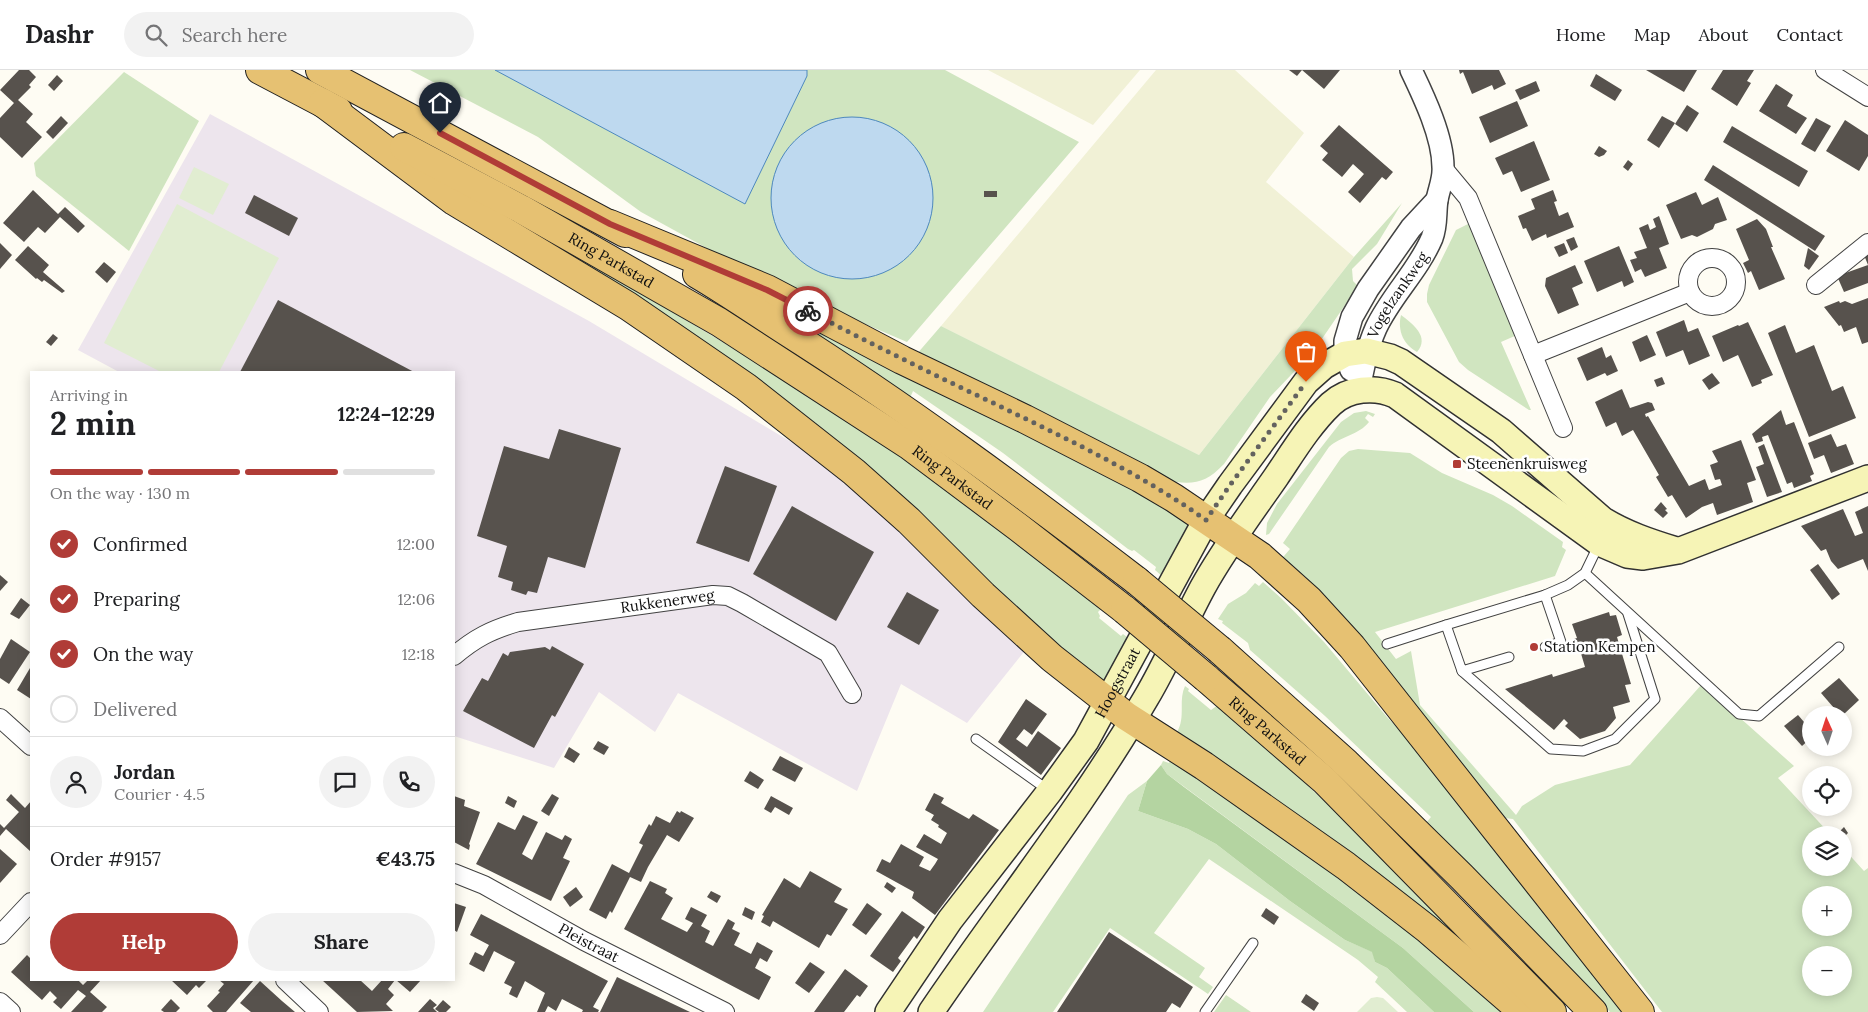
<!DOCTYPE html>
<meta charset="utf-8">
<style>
:root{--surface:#fff;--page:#f2f2f2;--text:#202124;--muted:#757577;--line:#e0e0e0;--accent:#b03c37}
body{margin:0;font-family:Lora,serif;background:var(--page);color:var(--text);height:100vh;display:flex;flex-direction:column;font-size:19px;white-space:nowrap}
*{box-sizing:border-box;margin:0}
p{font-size:16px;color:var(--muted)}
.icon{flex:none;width:28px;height:28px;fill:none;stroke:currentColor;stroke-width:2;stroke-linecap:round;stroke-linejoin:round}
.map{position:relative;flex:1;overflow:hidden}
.drawer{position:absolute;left:30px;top:301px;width:425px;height:610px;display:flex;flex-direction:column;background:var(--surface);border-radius:0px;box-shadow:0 2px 12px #0003}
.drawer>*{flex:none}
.needle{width:32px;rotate:357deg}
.controls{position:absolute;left:1802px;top:636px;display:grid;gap:10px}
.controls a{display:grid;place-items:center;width:50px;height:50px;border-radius:50%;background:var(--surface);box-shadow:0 2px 12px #0003;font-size:25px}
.pin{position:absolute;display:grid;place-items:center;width:42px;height:42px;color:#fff;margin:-51px -21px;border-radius:50% 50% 50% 0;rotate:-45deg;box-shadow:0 0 5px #0007}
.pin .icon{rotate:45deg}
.courier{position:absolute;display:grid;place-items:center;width:50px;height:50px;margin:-25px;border:4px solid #b03c37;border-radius:50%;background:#fff;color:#222;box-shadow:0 1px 6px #0007}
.head em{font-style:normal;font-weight:700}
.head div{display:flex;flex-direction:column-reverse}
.head{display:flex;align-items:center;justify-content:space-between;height:85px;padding:0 20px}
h1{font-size:32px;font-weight:700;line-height:38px}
.bar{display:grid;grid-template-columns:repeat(4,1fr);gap:8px 5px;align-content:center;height:60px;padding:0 20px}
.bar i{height:6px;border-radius:4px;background:var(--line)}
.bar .current{background:var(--accent)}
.bar p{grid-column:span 4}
.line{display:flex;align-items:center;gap:12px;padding:0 20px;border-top:1px solid var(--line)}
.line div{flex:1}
.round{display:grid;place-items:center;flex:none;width:52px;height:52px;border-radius:26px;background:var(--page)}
ol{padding:0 20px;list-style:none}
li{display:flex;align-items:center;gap:15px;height:55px}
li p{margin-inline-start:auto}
li .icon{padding:5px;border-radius:50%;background:var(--accent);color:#fff;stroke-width:4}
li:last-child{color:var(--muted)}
li i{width:28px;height:28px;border:2px solid var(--line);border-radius:50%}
.primary-button{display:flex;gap:10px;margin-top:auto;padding:10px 20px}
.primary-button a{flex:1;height:58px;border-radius:30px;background:var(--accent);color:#fff;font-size:20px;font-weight:700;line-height:58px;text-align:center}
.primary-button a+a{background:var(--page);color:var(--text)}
header{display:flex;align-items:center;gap:30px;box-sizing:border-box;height:70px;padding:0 25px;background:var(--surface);border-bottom:1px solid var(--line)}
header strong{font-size:24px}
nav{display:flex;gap:28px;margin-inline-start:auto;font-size:18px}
.search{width:350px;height:45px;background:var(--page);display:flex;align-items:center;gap:12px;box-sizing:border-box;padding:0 18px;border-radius:28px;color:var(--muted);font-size:19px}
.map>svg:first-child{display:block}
.industrial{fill:#ede5ed}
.farmland{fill:#f1f1d6}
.green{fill:#d0e5c0;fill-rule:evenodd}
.forest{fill:#b4d4a1}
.pitch{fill:#e1edd1}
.water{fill:#bed9ef;stroke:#4d88be}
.building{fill:#57524d}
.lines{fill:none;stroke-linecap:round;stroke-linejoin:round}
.service-casing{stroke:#424242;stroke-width:11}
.minor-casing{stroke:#424242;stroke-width:20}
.tertiary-casing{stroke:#424242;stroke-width:24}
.secondary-casing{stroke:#313131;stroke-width:28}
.trunk-casing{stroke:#202020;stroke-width:30}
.service{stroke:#fff;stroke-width:9}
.minor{stroke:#fff;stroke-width:18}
.tertiary{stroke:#fff;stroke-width:21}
.secondary{stroke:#f6f4b6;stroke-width:25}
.trunk{stroke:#e6c172;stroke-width:28}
.trunk-bridge-casing{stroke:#202020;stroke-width:30;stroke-linecap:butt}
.trunk-bridge{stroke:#e6c172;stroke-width:28}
.done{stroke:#63625f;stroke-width:5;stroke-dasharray:0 9}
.route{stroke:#b03c37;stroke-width:6}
.poi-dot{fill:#b03c37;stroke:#fff;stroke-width:2}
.labels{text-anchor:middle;stroke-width:5;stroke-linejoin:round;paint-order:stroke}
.street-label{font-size:15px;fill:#0f0f0f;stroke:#fff}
.poi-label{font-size:15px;fill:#0f0f0f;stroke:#fff;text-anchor:start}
</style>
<header>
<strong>Dashr</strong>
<div class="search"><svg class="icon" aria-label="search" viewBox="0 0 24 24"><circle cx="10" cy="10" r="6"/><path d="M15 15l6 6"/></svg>Search here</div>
<nav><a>Home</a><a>Map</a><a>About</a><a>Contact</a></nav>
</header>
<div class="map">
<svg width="1868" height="942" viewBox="0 0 1868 942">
<rect width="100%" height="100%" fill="#fefcf3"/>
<path class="industrial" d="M210,44L589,251L888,430L1031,573L967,653L901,614L857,721L678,623L655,662L599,622L554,698L454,666V302H119L78,280Z"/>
<g class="farmland">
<path d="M988,0H1140L1093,55Z"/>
<path d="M1156,0H1235L1304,63L1266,112L1354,187L1199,385L941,256Z"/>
</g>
<g class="green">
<path d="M410,0H945L1079,72L907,272L774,215L641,142L538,67Z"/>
<path d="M124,2L199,51L129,181L36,106L34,93Z"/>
<path d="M461,122C603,200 742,280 877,370C954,423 1027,481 1102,538L1098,542L1100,546L1099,548L1121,566L1123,564L1131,570L1109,615L1096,610L920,451Z"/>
<path d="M1402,133L1377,174L1352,199L1353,211L1358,216L1313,282L1270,327L1224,394C1204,415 1191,415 1164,410L916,285L941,256L1199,385L1354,187Z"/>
<path d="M1470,153L1517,265L1501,272L1531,340H1529L1468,300L1459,292L1427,232V224L1429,215L1456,160Z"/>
<path d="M762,231L1055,370L1193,453L1163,507L1155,500L1156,497L1134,480L1132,481L1128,479L1003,383L913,321L910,328Z"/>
<path d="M1401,245C1413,254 1430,267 1417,282C1404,275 1397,261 1401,245Z"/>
<path d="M1366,341L1375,344L1373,347L1368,344L1365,348L1369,352C1359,365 1341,366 1329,377L1269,464L1266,465L1267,453L1277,434L1341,352L1354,343Z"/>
<path d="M1358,379L1410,383L1442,403L1493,425L1512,436L1563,472L1562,477L1566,480L1555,506L1375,562L1396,589L1411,581L1420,635L1516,745L1522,736L1555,715L1630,695L1702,614L1794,696L1778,708L1831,765H1811V798H1844V779L1864,801L1868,798V942H1662L1513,749L1495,747L1278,493L1290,479L1283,473L1341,388L1349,381ZM1811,825H1844V858H1811ZM1811,885H1844V918H1811Z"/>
<path d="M1263,512L1281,528L1324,572L1387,647L1423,685L1631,942H1610L1426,753L1431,747L1325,646L1250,580L1248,573L1222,553L1223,551L1218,549L1228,534L1246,523L1255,513L1259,516Z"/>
<path d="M1185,616L1189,619L1188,621L1211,640L1218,635C1322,724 1417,822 1514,919L1177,662C1186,647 1178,631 1185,616Z"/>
<path d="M1171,688L1213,710L1513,942H1474L1403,878L1167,704L1161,695L1163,691L1169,693Z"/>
<path d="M1147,711L1138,741L1188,759L1216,774L1290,831L1345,870L1373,882L1375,892L1387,898L1434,942H1407L1375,912L1378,907L1358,890L1209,789L1154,863L1205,898L1199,907L1213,917L1208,924L1110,858L1053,942H983L1128,725Z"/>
<path d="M1226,925L1251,942H1214Z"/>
</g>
<path class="forest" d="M1161,695L1167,704L1184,717L1403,878L1474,942H1434L1387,898L1375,892L1372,882L1345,870L1290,831L1216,774L1188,759L1138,741L1147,711Z"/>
<g class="pitch">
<path d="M194,97L229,114L213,145L179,128Z"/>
<path d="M177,134L279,188L219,302H161L104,273Z"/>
<path d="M1377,927L1383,928L1398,942H1357L1371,928Z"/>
</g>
<g class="water">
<path d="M495,0H807V6L745,134Z"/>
<circle cx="852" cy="128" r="81"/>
</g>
<g class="building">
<path d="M19,0H29L36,7L29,15L31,17L18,30L33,44L26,52L42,67L22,88L0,67V48L14,33L0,20Z"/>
<path d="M1289,0H1302L1297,6Z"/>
<path d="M1302,0H1340L1324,19Z"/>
<path d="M1459,0H1499L1506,14L1494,20L1492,15L1472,24L1463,2L1460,4Z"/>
<path d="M1646,0H1697L1684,22Z"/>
<path d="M1723,0H1754L1747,11L1751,13L1737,36L1711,19Z"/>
<path d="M1596,4L1622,20L1615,31L1590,16Z"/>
<path d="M57,5L63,11L54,21L48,15Z"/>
<path d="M1536,11L1540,21L1520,30L1515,20Z"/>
<path d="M1776,14L1793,25L1787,36L1807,48L1796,64L1759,41Z"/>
<path d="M1517,31L1528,56L1490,73L1479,47Z"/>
<path d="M1687,35L1699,43L1687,62L1675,54Z"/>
<path d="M61,46L68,53L53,69L46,62Z"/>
<path d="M1662,46L1675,53L1659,78L1647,70Z"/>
<path d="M1816,48L1831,56L1815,82L1801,74Z"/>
<path d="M1845,50L1868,65V86L1859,101L1826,81Z"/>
<path d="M1339,55L1393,102L1386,110L1382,107L1360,133L1348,122L1364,104L1353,94L1342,107L1322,90L1328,83L1320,76Z"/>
<path d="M1732,56L1808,101L1799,117L1723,72Z"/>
<path d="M1534,71L1550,110L1521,122L1512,101L1503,105L1495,88Z"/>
<path d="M1599,76L1607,81L1604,85L1599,87L1594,84Z"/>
<path d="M1628,90L1633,94L1628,101L1623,97Z"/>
<path d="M1713,95L1825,166L1815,181L1704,110Z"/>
<path d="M33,120L58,144L65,137L85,156L78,163L60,147L45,163L38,157L24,172L3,153Z"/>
<path d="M1553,120L1557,131L1554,132L1559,146L1568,142L1574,157L1547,168L1546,164L1532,171L1526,158L1523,159L1518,146L1535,139L1531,129Z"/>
<rect x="984" y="121" width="13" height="6"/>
<path d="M1696,122L1702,135L1718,127L1727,150L1715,154L1713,159L1697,167L1692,165L1681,169L1666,135Z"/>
<path d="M254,125L298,148L289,166L245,143Z"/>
<path d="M1659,146L1669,174L1659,178L1667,198L1645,207L1641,199L1635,202L1630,190L1637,188L1634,182L1647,178L1639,158L1648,154L1650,160L1656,157L1653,149Z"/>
<path d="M1757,149L1766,159L1773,177H1771L1785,209L1759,220L1751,201L1748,203L1743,193L1749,190L1736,159Z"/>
<path d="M1574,167L1578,177L1571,181L1566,170Z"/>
<path d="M0,173L12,185L0,199Z"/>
<path d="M1564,173L1568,183L1559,187L1554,177Z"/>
<path d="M28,176L49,195L43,202L65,221L62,223L44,210L42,212L37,208L36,209L15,190Z"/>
<path d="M1619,176L1634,212L1624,217L1622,211L1597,222L1584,191Z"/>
<path d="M1808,178L1819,186L1809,200L1804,196Z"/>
<path d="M1868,184V213L1844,222L1837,206L1868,195L1864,185Z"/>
<path d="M104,192L116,202L107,213L95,202Z"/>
<path d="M1575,195L1583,213L1572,218L1579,235L1558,244L1545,216L1546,208Z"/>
<path d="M1868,228V272L1862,274L1856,257L1844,262L1841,255L1839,256L1824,237L1839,231L1840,233L1845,231L1852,234Z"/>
<path d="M278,230L414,302H240Z"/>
<path d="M1684,250L1688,262L1698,258L1710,286L1689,295L1683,280L1666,287L1656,262Z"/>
<path d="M1748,252L1773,305L1761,310L1762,313L1752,317L1738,285L1723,292L1712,266L1738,255L1739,256Z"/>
<path d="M1785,255L1796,283L1814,275L1832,321L1843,316L1856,348L1809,367L1768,263Z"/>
<path d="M53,264L58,268L51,276L46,272Z"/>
<path d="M1647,265L1656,285L1640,292L1632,272Z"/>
<path d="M1602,277L1606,288L1611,285L1618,301L1607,306L1605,303L1587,311L1577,288Z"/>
<path d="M1712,303L1720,313L1709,320L1702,310Z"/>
<path d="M1662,307L1665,314L1657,317L1654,310Z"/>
<path d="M1622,319L1630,338L1648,332L1652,333L1655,340L1645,344L1646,347L1648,346L1689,416L1705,409L1709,420L1722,415L1720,409L1715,410L1710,395L1718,392L1712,381L1741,370L1756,410L1747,413L1753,432L1717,445L1713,433L1702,437L1686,448L1672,425L1668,427L1656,407L1659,405L1633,360L1622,366L1616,352L1606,357L1595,332Z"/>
<path d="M1781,340L1786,355L1794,352L1814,404L1810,406L1812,411L1794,418L1792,412L1787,414L1768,365L1762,367L1763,371L1756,373L1752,364Z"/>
<path d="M559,359L621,378L585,498L548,487L537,523L528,521L526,525L511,520L513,512L498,507L507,476L477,466L504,376L549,389Z"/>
<path d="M1831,364L1837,377L1846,374L1854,394L1831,403L1824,385L1814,389L1808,373Z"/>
<path d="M1764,374L1782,422L1767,427L1756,397L1764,394L1758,377Z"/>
<path d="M725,396L777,416L749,492L696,473Z"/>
<path d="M1661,432L1667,439L1665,440L1668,443L1663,448L1654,440Z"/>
<path d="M792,436L874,482L836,551L753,504Z"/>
<path d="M1868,436V501L1863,489L1838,499L1831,491L1826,479L1821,481L1801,456L1843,439L1855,466L1863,463L1855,442Z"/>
<path d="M1818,494L1840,524L1832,530L1810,500Z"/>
<path d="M0,505L8,512L0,521Z"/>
<path d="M907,522L939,540L919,575L887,557Z"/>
<path d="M21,528L30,535L19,549L10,544Z"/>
<path d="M1609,542L1610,546L1616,545L1622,565L1617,567L1631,614L1625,615L1630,632L1613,637L1616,648L1605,661L1580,669L1565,656L1568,653L1564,649L1554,660L1505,619L1552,604L1553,607L1585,597L1577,570L1574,571V569L1577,568L1572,554Z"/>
<path d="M11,569L30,582L9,614L0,608V589Z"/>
<path d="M552,576L584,594L555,647L552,645L534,678L463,641L482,608L488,611L503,583L508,586L510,582L545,577L550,580Z"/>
<path d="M30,598L31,599V629L17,620Z"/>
<path d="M1839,608L1859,630L1843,645H1840L1821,623Z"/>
<path d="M1026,629L1047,644L1032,665L1024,659L1016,669L1027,677L1038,661L1061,678L1041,705L998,672Z"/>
<path d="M1798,645L1811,660V668L1802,676L1784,656Z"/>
<path d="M598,671L609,677L604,685L593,679Z"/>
<path d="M569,677L580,684L574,693L564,687Z"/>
<path d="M780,686L803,698L795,712L772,700Z"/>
<path d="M750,701L764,710L758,719L744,711Z"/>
<path d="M934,723L944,728L941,733L969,749L973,744L999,760L935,845L912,828L914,822L876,801L882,789L890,793L901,774L924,787L919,796L930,801L935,794L938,789L916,777L924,764L941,774L947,763L938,757L939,755L931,750L934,745L925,740Z"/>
<path d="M11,724L25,738L31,731L30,781L6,759L0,766V754L4,758L19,742L6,730Z"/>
<path d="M552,724L559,728L549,746L541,741Z"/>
<path d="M454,726L465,730L464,736L480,742L469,774L470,775L469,780L454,772Z"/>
<path d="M508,726L517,731L514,738L505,733Z"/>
<path d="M771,726L793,738L789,745L775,737L771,743L764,739Z"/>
<path d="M677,741L680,743L681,741L694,748L679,772L667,765L648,797L641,812L630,807L612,843L610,841L606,849L589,840L612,794L629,803L643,775L639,773L649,754L651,756L656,746L670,753Z"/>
<path d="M523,745L538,752L522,784L532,790L546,762L562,770L565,765L572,769L563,788L570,791L551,831L476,794L498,752L515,760Z"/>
<path d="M1844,757L1848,763L1844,767V765L1839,762Z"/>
<path d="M0,779L17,794L0,813Z"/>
<path d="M810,801L842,819L834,832L848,839L831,866L827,864L819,878L773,851L770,857L761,852L764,846L762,845L783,810L784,808L800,818Z"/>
<path d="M650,811L667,819L665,823L673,828L661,849L687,862L693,853L685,849L691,837L707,845L701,856L710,861L705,872L713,876L728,849L735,853L732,859L740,863L734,875L751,884L757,872L773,881L767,892L760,888L755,898L771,907L759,930L624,859Z"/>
<path d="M887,812L896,818L892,823L884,817Z"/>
<path d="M576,817L583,827L570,837L563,827Z"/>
<path d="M711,821L721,826L717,833L707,827Z"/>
<path d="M454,833L466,837L457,862L454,860Z"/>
<path d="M867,833L882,844L866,865L852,855Z"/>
<path d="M745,837L755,842L752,850L742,845Z"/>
<path d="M1266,838L1279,847L1274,855L1261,846Z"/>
<path d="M902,841L925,857L917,869L914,866L898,888L901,891L893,902L870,886Z"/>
<path d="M481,844L608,911L593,937L599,940L598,942H582L583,940L562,929L556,941L548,936L545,942H537L545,923L525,911L517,928L509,924L512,917L504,913L515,892L494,881L484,902L469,894L475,882L483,886L489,875L470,865Z"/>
<path d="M1109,862L1193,917L1180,938L1172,933L1166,942H1057Z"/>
<path d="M27,885L31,889V910H78L83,915L88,910H101L90,922L107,937L102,942H71L86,926L78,920L61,939L53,932L57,928L50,921L42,930L11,902Z"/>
<path d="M810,892L825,902L809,923L795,913Z"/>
<path d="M845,899L868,916L860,927L857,925L844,942H814Z"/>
<path d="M617,907L671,933L690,942H600Z"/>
<path d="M171,910H207L199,918L196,915L187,925Z"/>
<path d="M219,910H254L226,942H213L207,936L220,922L218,921L224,914Z"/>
<path d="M322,910H360L372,921L382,910H395L388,919L394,925L386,934L393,941L357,942Z"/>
<path d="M396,910H421L410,922Z"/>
<path d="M260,911L282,931L295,942H251L240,933Z"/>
<path d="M1306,924L1319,933L1314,941L1301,932Z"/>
<path d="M171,929L180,938L176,942H164L161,940Z"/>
<path d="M430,929L437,935L433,938L437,942H418Z"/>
<path d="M443,930L451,937L446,942H439L435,939Z"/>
</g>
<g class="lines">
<g class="service-casing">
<g id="service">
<path d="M1585,503L1739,644L1759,646L1839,577"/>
<path d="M1545,525L1561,572L1545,577"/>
<path d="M1387,574L1446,555"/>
<path d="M1509,587L1462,601L1446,555L1545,525L1568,515L1585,503L1599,474"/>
<path d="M1462,601L1551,679L1583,681L1615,669L1655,629L1628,544"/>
<path d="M976,669L1048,720"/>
<path d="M1205,942L1253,873"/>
</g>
</g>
<g class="minor-casing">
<g id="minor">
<path d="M1825,0L1868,27"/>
<path d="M1443,98L1468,128L1563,358"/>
<circle cx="1712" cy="212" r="24"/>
<path d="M1816,215L1868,173"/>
<path d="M1533,285L1690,222"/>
<path id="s1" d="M454,586C475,568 491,560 518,552L713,525L728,526L742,533L828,583L852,624"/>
<path d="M0,648L31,676"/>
<path id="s2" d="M454,803L484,815L584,871L725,942"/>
<path d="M0,865L31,832"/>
<path d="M285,910L319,942"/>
<path d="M0,932L11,942"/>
</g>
</g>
<g class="tertiary-casing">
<g id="tertiary">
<path d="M1351,300L1345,284V271L1352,247L1368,219L1411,158L1437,130"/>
<path id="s3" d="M1359,320C1363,299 1367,278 1376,258C1391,226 1418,201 1432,168C1437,155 1435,143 1437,130C1439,119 1444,108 1443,97C1443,67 1424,27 1411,0"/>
</g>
</g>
<g class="secondary-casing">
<g id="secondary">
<path id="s4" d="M888,942L950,850L1050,721L1086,671L1206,450L1230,415L1306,312L1324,296L1345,284L1366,281L1390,287L1401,292L1501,361L1603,450C1626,464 1650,472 1676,480"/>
<path d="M931,942C1002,837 1082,738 1146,628C1167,593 1183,554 1203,517C1224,479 1251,443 1276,407C1293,382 1309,355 1331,334C1348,318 1375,316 1395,325L1599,473L1627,485L1643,487L1678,481L1868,408"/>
</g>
</g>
<g class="trunk-casing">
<g id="trunk">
<path d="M260,0L338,41"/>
<path d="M320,0L625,163"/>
<path d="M323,33L454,131L628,236L746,317L854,402L909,451L983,525L1052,588L1126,646L1204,696L1346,796L1427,859L1523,942"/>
<path id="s5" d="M404,77L521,139L719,252L910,376L1018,457L1125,540"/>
<path d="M610,154L767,219L902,290L1025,349L1140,408L1174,428L1260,486L1309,530L1352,577L1640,942"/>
<path d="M697,204C726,221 755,241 783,259C906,337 1022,423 1137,511"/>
<path d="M1220,580L1346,693L1462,807L1593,942"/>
<path id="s6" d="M1206,608L1325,711L1552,942"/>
</g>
</g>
<use href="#service" class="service"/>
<use href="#minor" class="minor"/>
<use href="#tertiary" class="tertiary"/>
<use href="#secondary" class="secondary"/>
<use href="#trunk" class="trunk"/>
<g class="trunk-bridge-casing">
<g id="trunk-bridge">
<path d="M1137,511L1220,580"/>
<path d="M1125,540L1206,608"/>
</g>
</g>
<use href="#trunk-bridge" class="trunk-bridge"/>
</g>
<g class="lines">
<path class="done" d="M808,241C868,272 928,302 989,331C1063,367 1138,402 1206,450L1230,415L1306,312"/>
<path class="route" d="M440,63L610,154L767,220L808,241"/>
</g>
<g class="poi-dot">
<rect x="1452" y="389" width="10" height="10" rx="2.5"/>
<circle cx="1534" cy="577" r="5"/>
</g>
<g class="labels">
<g class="street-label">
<text dy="5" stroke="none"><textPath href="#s5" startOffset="236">Ring Parkstad</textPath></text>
<text dy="5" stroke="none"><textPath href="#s3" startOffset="104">Vogelzankweg</textPath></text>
<text dy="5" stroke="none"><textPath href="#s5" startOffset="641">Ring Parkstad</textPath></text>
<text dy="5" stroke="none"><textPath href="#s1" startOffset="224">Rukkenerweg</textPath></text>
<text dy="5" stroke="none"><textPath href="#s4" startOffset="402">Hoogstraat</textPath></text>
<text dy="5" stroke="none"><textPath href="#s6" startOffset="81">Ring Parkstad</textPath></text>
<text dy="5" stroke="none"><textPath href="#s2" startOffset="152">Pleistraat</textPath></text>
</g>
<g class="poi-label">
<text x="1467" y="399">Steenenkruisweg</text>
<text x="1544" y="582">Station Kempen</text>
</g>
</g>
</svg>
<div class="controls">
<a><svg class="needle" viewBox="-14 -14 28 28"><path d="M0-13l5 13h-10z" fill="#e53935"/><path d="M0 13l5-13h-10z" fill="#757577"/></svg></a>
<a><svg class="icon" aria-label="locate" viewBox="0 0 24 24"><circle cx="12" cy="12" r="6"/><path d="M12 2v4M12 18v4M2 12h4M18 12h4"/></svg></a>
<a><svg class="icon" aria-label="layers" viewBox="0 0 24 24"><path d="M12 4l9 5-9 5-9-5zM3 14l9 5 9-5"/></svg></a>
<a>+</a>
<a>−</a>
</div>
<div class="pin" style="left:1306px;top:312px;background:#ea580c"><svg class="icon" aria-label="bag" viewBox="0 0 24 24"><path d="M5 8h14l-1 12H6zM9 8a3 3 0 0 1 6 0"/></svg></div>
<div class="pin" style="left:440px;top:63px;background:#1f2937"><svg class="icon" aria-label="home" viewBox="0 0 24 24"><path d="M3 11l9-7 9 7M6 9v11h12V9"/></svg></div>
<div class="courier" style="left:808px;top:241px"><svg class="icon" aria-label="bike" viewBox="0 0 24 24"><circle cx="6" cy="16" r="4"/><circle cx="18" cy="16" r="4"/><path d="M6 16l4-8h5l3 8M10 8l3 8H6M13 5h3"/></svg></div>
<section class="drawer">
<div class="head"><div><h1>2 min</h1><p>Arriving in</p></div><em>12:24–12:29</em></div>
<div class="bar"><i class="current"></i><i class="current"></i><i class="current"></i><i></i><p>On the way · 130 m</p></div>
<ol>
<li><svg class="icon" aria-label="check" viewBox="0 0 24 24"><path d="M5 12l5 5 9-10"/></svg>Confirmed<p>12:00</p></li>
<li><svg class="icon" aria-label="check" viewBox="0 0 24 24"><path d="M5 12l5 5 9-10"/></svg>Preparing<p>12:06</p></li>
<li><svg class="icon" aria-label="check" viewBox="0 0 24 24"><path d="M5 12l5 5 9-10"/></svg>On the way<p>12:18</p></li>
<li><i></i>Delivered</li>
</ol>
<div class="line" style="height:90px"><a class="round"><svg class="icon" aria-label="person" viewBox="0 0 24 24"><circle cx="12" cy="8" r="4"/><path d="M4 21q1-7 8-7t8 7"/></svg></a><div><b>Jordan</b><p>Courier · 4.5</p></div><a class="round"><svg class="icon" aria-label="chat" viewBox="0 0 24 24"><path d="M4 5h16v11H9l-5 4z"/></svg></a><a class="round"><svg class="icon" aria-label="phone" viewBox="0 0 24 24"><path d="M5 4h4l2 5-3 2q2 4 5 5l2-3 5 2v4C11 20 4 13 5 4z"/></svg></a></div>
<div class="line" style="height:65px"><div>Order #9157</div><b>€43.75</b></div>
<div class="primary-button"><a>Help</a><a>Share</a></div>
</section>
</div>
